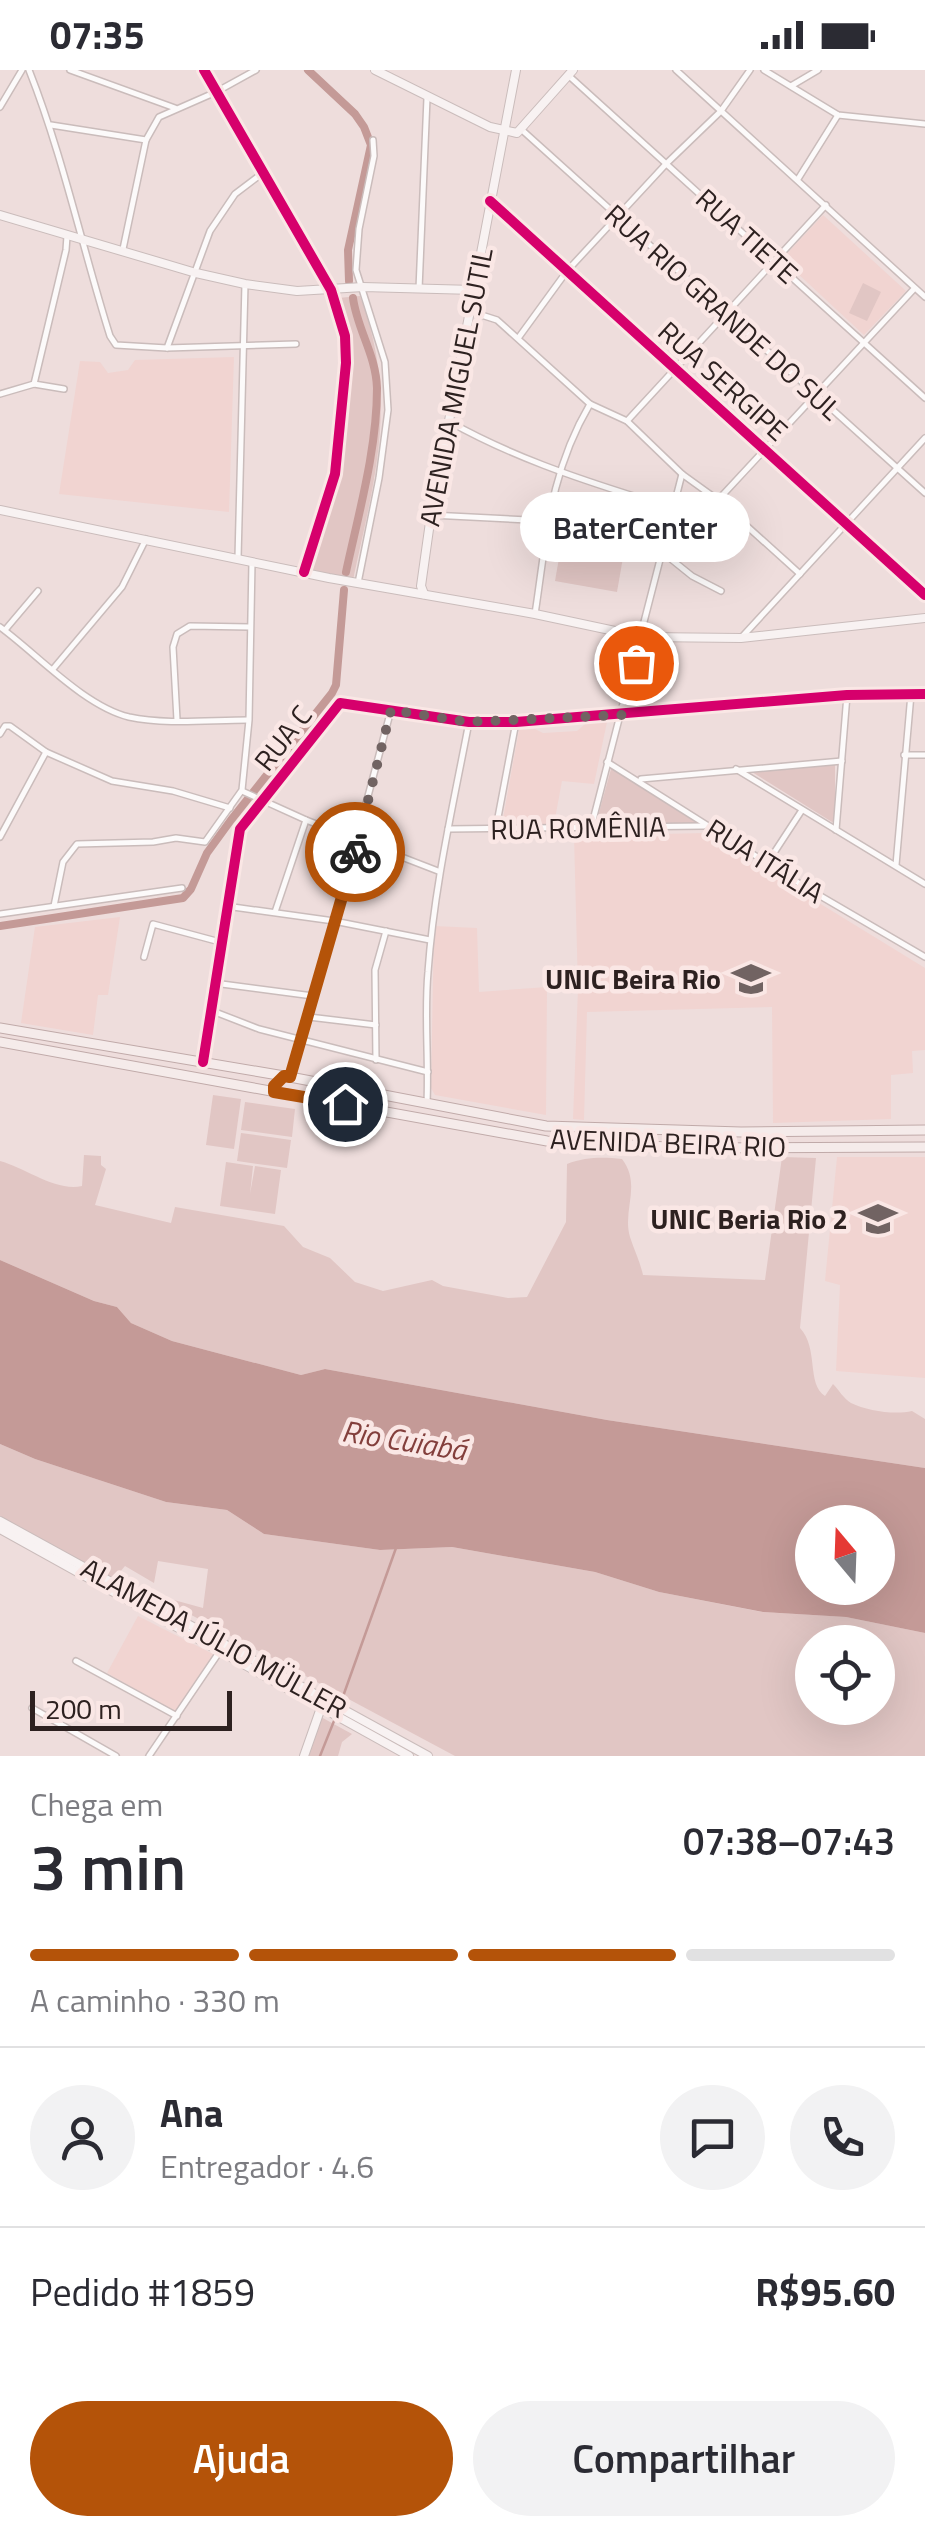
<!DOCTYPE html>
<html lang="pt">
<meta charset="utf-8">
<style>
:root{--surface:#fff;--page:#f2f2f3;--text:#2b2b33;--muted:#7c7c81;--line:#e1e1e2;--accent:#b45309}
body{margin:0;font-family:"Titillium Web",sans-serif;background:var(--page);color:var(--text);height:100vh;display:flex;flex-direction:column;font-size:38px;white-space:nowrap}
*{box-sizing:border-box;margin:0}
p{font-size:32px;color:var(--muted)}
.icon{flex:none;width:55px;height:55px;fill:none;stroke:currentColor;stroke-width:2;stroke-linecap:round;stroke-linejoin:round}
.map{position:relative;height:1686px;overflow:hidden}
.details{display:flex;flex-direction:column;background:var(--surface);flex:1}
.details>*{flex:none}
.needle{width:65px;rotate:341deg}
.buttons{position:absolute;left:795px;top:1435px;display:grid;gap:20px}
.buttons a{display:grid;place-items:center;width:100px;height:100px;border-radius:50%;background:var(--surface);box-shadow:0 10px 40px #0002;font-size:50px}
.scale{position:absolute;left:30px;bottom:25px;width:202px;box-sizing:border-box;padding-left:10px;border:5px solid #2d2120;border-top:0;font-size:28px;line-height:35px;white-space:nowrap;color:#2d2120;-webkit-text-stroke:8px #fae7e5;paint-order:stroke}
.pin{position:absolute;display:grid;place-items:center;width:85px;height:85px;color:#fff;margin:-42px;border:5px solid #fff;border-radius:50%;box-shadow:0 2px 10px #0007}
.courier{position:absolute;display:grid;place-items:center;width:100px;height:100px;margin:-50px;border:8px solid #b45309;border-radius:50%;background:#fff;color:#222;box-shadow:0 2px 12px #0007}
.bubble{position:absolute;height:70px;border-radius:35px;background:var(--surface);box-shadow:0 10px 40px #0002;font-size:32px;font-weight:600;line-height:70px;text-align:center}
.summary em{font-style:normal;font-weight:600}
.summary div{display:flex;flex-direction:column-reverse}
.summary{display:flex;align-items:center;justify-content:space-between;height:170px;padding:0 30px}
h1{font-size:65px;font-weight:600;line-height:75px}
.bar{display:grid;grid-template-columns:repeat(4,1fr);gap:15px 10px;align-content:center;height:120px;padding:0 30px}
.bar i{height:12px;border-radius:8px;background:var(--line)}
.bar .selected{background:var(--accent)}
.bar p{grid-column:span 4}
.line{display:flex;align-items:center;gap:25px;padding:0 30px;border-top:2px solid var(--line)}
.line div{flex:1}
.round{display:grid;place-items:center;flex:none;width:105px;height:105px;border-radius:52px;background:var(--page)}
.action{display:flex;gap:20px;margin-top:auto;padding:20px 30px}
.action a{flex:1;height:115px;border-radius:60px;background:var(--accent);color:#fff;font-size:40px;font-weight:600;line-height:115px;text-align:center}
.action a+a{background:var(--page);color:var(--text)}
.status{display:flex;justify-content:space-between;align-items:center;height:70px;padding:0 50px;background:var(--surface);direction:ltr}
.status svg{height:28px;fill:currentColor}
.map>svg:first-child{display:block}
.built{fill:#f1d4d1}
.green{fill:#e1c6c4;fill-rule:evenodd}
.water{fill:#c49a97;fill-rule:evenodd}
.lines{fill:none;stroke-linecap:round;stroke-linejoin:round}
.stream{stroke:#c49a97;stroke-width:2.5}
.canal{stroke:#c49a97;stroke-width:8}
.street-casing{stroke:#cabcbb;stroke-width:8}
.secondary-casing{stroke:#cabcbb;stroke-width:10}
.primary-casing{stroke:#c0aaa9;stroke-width:11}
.street{stroke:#fcfafa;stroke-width:5}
.secondary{stroke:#f8f2f2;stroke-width:8}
.primary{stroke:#f5ebea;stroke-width:9}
.cycleway-casing{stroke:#fae7e5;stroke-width:16}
.cycleway{stroke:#d6006c;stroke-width:10}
.done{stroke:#716362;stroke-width:10;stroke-dasharray:0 18}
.route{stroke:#b45309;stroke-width:12}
.labels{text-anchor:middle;stroke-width:9;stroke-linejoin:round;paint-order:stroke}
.street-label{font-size:28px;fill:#2d2120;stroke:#fae7e5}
.poi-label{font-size:28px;font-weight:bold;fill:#2d2120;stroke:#fae7e5;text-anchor:end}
.water-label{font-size:30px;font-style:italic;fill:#833f3c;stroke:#fae7e5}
</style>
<div class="status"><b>07:35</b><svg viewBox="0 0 49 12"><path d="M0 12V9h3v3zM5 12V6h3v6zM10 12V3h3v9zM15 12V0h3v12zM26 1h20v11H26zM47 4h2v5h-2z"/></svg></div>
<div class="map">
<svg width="925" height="1686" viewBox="0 0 925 1686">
<rect width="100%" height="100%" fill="#eedddc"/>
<g class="built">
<path d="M823,145L906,221L864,265L782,189Z"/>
<path d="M234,287L229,442L59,424L80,291L100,292L108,303L128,300L135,290Z"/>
<path d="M607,652L594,714L562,711L554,754H502L519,660L535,659L543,663L577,661L585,654Z"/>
<path d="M705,763L925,898V980L912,981L913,1003L891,1005V1049L773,1053L772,937L587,942L584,1050L573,1049L578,919L574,766Z"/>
<path d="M120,847L108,925H98L93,965L21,953L35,857Z"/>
<path d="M434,856L477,858L479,922L547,917L546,1045L435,1025L431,1018Z"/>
<path d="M837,1087H925V1308L836,1301L840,1215L825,1211Z"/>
<path d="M138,1546L215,1585L177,1643L107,1603Z"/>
</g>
<g class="green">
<path d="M863,213L881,222L867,251L849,243Z"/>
<path d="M360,226C399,330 375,407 353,510L310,499L336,418L342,384L349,265L338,228Z"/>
<path d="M570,425L632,436L617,522L555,511Z"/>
<path d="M835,694V751L832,752L752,702Z"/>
<path d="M611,699L614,700L697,753L599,755L597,750Z"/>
<path d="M213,1025L241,1029L234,1079L206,1075Z"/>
<path d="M245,1032L295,1039L292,1067L241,1060Z"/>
<path d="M241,1063L291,1070L287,1098L237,1091Z"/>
<path d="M84,1085L101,1086V1095L106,1099L95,1135L171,1153L175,1137L284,1156L303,1177L330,1188L355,1212L383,1221L432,1210L443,1216L508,1228L527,1227L566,1152L567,1094C586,1087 602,1087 622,1089C642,1115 622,1140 630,1167C634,1180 640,1191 643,1205L765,1210L782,1087L816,1088L800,1258C819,1278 806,1314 825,1326L833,1314C839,1320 843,1328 851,1333C867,1341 895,1345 912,1341L925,1349V1398L607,1350L325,1299L301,1305L172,1271L131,1253L117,1237L94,1231L0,1190V1091C26,1098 56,1122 82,1116Z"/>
<path d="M226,1092L253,1096L250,1124L255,1096L281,1100L275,1144L220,1136Z"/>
<path d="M0,1374L35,1389L166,1432L227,1440L264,1464L380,1480L452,1477L595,1502L659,1522L762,1542L846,1547L925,1563V1686H455L152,1524L203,1538L208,1499L158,1491L154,1513L125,1496L114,1509L0,1446ZM812,1572H878V1638H812Z"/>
<path d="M321,1647L352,1664L342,1672L338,1686H308Z"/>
</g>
<path class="water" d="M0,1190L94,1231L117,1237L131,1253L172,1271L301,1305L325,1299L607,1350L925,1398V1563L846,1547L763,1542L659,1522L595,1502L452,1477L380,1480L264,1464L227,1440L166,1432L35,1389L0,1374ZM812,1452H878V1518H812Z"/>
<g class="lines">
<g class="stream">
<path d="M341,1632L396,1478"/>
<path d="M320,1686L334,1651"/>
</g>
<g class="canal">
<path d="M308,0L355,44L364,57L371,75L348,180L349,211"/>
<path d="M346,502C359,442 377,379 377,318C376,285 357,259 353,228"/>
<path d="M0,856L183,828L191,819L207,783L231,750L332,623L336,615L344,520"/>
</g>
<g class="street-casing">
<g id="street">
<path d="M29,0C63,86 82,177 110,266L116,275L167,278L296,274"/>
<path d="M70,0L175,38"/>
<path d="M204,0L331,220L345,266L346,293L335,404L304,502"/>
<path d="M676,0L925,227"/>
<path d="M764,0L838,45L925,54"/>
<path d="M568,5L925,328"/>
<path d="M791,16L818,0"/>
<path d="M0,37L22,0"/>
<path d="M51,55L146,70L159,47L216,22L256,0"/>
<path d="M522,60L925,423"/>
<path d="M798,109L838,45"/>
<path d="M490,131L925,525"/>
<path d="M123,179L146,70"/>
<path d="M419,219L427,28"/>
<path d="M469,241L497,250L590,334L627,351L682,404L718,430L800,504"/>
<path d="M519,267L567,201L666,94L721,41L750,0"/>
<path d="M167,278L210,161L235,124L264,102"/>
<path d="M34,314L66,180L67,166"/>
<path d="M0,324L34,314L64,319"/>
<path d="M627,351L826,135"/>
<path d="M450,352C511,386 573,407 640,428"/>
<path d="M718,430L913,220"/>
<path d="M431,445L548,451"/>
<path d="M661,481L692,506L721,521"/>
<path d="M238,488L245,214"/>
<path d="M358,513L379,408L388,340L385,292L356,200L359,159L374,86L373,70"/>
<path d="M535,544C547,466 549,404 590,334"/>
<path d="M0,557C37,584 84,636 129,647C166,655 210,650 248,650"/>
<path d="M5,560L38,521"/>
<path d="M741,568L925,368"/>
<path d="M53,599L122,517L146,469"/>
<path d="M177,650L173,577L177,564L190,556L250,557"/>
<path d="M0,664L5,656H10L46,682L112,711L173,721L230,738"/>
<path d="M904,685H925"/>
<path d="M607,692L805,817L925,887"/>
<path d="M736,699L925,814"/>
<path d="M641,709L842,691"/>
<path d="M242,721L306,750L438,801"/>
<path d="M496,758L516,652"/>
<path d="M591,758L682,404"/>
<path d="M448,759L704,756"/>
<path d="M836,760L847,625"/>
<path d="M0,767L46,682"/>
<path d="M768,792L802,740"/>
<path d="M896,795L911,624"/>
<path d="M54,836L63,792L77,774L153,772L176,768L205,772L242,720L249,650L252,492"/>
<path d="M226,836L334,851L430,870"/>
<path d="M275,842L306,750"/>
<path d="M0,844L182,818"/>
<path d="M144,887L153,854L220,872"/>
<path d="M214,913L313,926"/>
<path d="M210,940L259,959L428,1002"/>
<path d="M309,947L376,955"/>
<path d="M376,990L375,900L386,861"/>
<path d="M203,992L240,759L340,633L469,652H516L847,625L925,624"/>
<path d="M290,1007L309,947L391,640"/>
<path d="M427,1032C429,989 424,945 428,902C434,817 453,736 469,652"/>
<path d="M76,1591L177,1646"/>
<path d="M32,1638L116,1686"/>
<path d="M149,1686L220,1581"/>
</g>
</g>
<g class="secondary-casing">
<g id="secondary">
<path d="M375,0L490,57L517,63L573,0"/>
<path d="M0,145L196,203L245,214L297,221L363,217L474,220"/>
<path d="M0,440L329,508L535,544L643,567L741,568L925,548"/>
<path d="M424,524L421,516L431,445L516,0"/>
<path d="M0,1451L428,1686"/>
<path d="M0,1459L409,1686"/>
<path d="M304,1686L323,1632"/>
</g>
</g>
<g class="primary-casing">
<g id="primary">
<path d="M0,958L290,1007L546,1056L741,1062L925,1060"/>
<path d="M0,972L547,1071L688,1078L925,1077"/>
</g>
</g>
<use href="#street" class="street"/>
<use href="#secondary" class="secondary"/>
<use href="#primary" class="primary"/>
<g class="cycleway-casing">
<g id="cycleway">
<path d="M204,0L331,220L345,266L346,293L335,404L304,502"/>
<path d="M490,131L925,525"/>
<path d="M203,992L240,759L340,633L469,652H516L847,625L925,624"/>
</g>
</g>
<use href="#cycleway" class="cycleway"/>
</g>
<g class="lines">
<path class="done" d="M355,782L391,640L468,652L622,645L636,593"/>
<path class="route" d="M345,1034L274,1022V1016L284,1006L290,1007L355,782"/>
</g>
<defs>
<g id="university-bare" transform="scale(3)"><path d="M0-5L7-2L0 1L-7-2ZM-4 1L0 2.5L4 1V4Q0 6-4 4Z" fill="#716362" stroke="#fae7e5" stroke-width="2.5" paint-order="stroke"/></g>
</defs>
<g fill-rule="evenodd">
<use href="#university-bare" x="751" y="909"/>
<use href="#university-bare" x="878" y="1149"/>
</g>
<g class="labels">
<g class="street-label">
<text transform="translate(747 166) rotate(42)" y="10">RUA TIETE</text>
<text transform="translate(723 242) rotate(42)" y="10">RUA RIO GRANDE DO SUL</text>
<text transform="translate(723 311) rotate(42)" y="10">RUA SERGIPE</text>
<text transform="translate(456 317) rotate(-79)" y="10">AVENIDA MIGUEL SUTIL</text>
<text transform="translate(283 668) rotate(-52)" y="10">RUA C</text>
<text transform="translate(578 758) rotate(-1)" y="10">RUA ROMÊNIA</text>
<text transform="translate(765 791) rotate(32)" y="10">RUA ITÁLIA</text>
<text transform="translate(668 1073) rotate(2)" y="10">AVENIDA BEIRA RIO</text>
<text transform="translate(214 1568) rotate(29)" y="10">ALAMEDA JÚLIO MÜLLER</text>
</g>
<g class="poi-label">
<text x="721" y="919">UNIC Beira Rio</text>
<text x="848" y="1159">UNIC Beria Rio 2</text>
</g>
<g class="water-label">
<text transform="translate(404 1371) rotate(9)" y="10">Rio Cuiabá</text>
</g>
</g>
</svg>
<div class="buttons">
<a><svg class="needle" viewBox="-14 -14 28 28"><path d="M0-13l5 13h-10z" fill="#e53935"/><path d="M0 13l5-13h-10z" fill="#7c7c81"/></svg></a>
<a><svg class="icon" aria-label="locate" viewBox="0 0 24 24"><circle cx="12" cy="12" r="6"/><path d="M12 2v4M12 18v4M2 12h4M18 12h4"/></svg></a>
</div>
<div class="scale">200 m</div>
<div class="pin" style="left:636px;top:593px;background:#ea580c"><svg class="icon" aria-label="bag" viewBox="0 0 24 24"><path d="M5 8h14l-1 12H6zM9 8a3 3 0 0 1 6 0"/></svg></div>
<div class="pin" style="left:345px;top:1034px;background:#1f2937"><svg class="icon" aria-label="home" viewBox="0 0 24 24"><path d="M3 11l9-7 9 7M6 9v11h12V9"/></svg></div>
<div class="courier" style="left:355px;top:782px"><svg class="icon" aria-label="bike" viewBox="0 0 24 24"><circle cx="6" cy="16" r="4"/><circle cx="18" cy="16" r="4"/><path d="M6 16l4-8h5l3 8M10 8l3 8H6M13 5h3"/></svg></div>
<div class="bubble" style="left:520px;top:422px;width:230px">BaterCenter</div>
</div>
<section class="details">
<div class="summary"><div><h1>3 min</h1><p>Chega em</p></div><em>07:38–07:43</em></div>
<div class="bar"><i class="selected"></i><i class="selected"></i><i class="selected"></i><i></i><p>A caminho · 330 m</p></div>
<div class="line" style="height:180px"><a class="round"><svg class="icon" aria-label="person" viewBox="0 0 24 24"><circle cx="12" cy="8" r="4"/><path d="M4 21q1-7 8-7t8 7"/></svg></a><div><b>Ana</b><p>Entregador · 4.6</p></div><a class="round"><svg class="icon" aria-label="chat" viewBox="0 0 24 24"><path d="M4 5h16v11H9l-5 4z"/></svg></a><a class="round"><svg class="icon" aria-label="phone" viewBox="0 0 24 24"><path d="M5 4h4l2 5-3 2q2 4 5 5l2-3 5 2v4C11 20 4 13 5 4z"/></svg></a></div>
<div class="line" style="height:130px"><div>Pedido #1859</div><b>R$95.60</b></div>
<div class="action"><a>Ajuda</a><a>Compartilhar</a></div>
</section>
